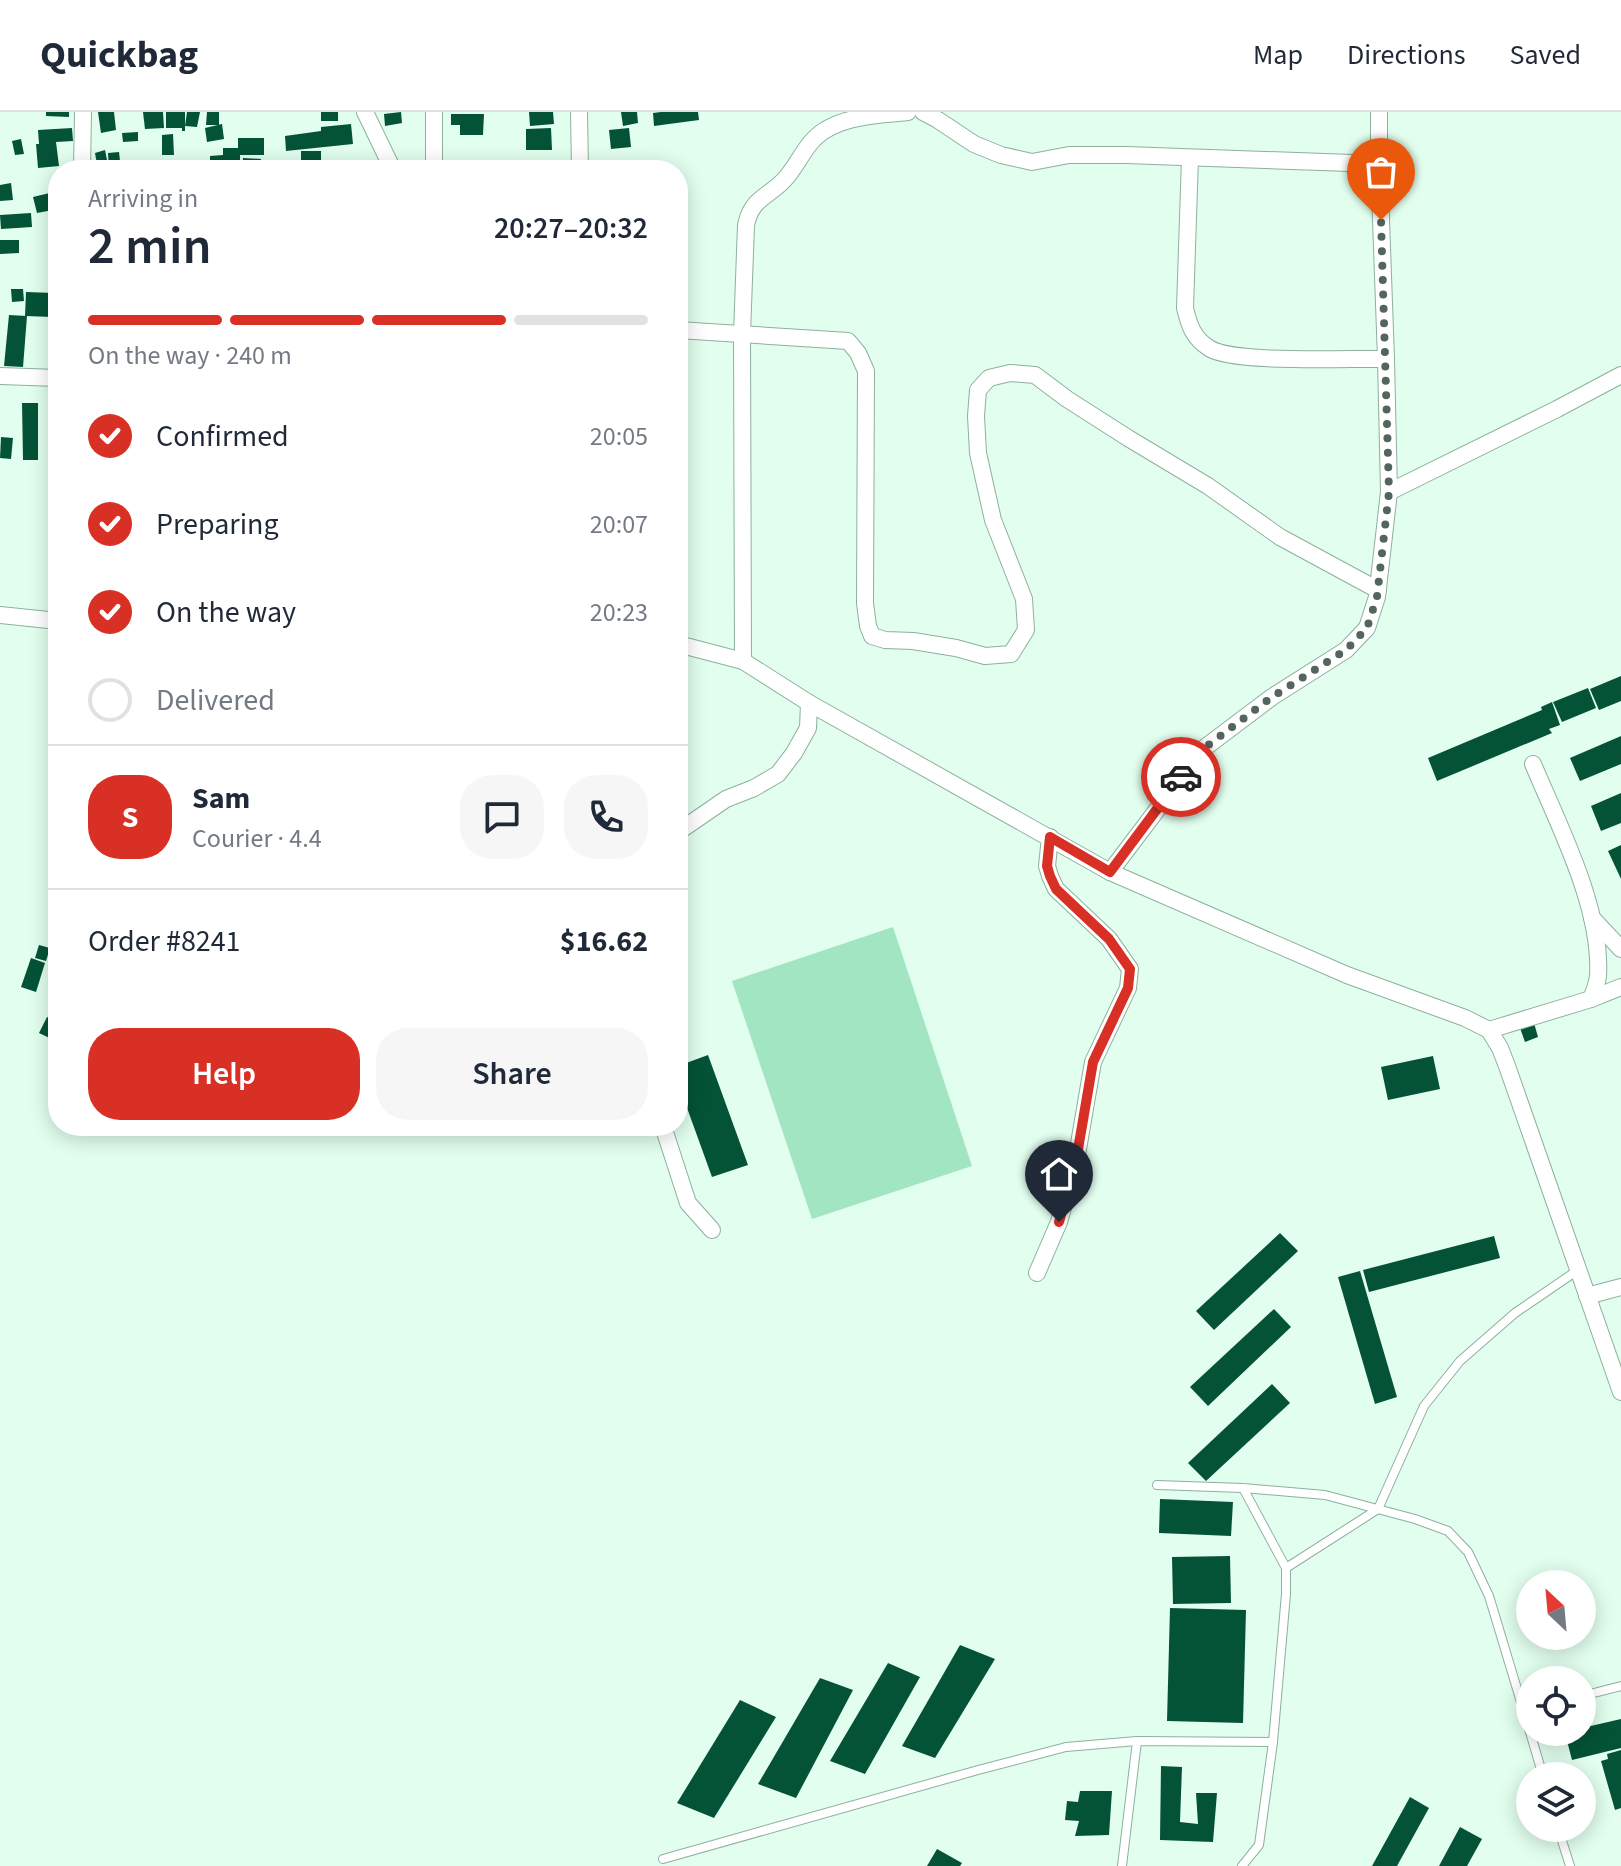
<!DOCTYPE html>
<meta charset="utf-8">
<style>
:root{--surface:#fff;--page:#f6f6f7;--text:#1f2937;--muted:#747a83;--line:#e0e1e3;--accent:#d93025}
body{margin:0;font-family:"Source Sans 3",sans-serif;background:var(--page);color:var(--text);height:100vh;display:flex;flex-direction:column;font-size:30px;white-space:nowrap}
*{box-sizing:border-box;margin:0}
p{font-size:26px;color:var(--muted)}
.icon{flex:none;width:44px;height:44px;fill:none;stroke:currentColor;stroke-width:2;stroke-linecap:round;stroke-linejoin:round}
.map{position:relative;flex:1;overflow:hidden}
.drawer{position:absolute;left:48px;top:48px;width:640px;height:976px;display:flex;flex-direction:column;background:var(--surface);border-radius:32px;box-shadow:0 4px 20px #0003}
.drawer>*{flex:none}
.needle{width:52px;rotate:334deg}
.fabs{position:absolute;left:1516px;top:1458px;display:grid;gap:16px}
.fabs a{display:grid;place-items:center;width:80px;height:80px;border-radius:50%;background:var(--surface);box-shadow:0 4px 20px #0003;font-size:40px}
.pin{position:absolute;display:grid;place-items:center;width:68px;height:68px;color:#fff;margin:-82px -34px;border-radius:50% 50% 50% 0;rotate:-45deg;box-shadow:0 0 8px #0007}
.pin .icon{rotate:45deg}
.courier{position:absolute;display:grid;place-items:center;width:80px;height:80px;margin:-40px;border:6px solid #d93025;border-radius:50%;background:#fff;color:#222;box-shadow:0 2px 10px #0007}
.summary em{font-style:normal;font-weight:600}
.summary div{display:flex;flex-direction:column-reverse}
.summary{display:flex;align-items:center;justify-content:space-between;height:136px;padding:0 40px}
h1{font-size:52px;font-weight:600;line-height:60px}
.bar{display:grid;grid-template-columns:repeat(4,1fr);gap:12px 8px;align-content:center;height:96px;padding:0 40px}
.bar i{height:10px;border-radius:6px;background:var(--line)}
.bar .active{background:var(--accent)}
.bar p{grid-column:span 4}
.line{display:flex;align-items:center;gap:20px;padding:0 40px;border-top:2px solid var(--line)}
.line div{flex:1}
.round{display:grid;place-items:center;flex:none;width:84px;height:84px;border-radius:32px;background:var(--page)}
ol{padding:0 40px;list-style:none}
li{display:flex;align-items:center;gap:24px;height:88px}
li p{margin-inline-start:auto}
li .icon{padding:8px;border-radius:50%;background:var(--accent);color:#fff;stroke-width:4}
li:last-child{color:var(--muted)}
li i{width:44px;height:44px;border:4px solid var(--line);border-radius:50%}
.primary-button{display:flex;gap:16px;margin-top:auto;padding:16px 40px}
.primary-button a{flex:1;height:92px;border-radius:32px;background:var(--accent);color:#fff;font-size:32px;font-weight:600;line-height:92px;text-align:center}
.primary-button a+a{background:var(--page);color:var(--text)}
header{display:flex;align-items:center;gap:48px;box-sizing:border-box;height:112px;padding:0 40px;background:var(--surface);border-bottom:2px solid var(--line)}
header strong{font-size:38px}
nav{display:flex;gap:44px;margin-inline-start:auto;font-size:28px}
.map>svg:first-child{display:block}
.green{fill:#a2e5c3}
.building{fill:#045337}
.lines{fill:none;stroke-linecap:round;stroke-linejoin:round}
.lane-casing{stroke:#8eb09e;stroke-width:10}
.street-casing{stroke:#8eb09e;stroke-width:18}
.lane{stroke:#fff;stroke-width:8}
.street{stroke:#fff;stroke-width:16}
.done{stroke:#53655c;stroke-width:8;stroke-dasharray:0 14.4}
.route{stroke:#d93025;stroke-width:10}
</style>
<header>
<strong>Quickbag</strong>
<nav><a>Map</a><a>Directions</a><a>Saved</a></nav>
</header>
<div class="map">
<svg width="1621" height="1754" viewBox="0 0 1621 1754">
<rect width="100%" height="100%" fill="#e1feee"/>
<path class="green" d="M893,815L972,1054L812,1107L732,869Z"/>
<g class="building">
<path d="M46,0H69V5L46,4Z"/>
<path d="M98,0H114L116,18L101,21Z"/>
<path d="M143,0H163L164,16L145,17Z"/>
<path d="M166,0H185V19H182V16H166Z"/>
<path d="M187,0H200L197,15L185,14Z"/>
<path d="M207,0H219V13H206Z"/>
<rect x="321" y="0" width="17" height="9"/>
<path d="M401,0L402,11L385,14L384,2Z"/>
<path d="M529,0H553L554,12L530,14Z"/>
<path d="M621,0H637L638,11L623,14Z"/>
<path d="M661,0H698L699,8L654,14L653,1Z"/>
<path d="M451,2H484L483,23H460V13H451Z"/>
<path d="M222,12L224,27L207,30L205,16Z"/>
<path d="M351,12L353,32L286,39L285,24L321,19V15Z"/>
<path d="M72,16L73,29L56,30L59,54L38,56L36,32H39L38,18Z"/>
<path d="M551,16L552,38H526V17Z"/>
<path d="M629,16L631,35L611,37L609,18Z"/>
<path d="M138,20V29L123,30L122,21Z"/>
<path d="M173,22L174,43H162V23Z"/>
<path d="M238,26H264V43H240V58H221V54H210V44L223,43V36H238Z"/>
<path d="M21,27L24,42L15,43L12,29Z"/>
<path d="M105,38L109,58H98L95,41Z"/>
<path d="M301,39H321V58L301,57Z"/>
<path d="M119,40L121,58H109L108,41Z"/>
<path d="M243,46L261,47L260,58H242Z"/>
<path d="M563,48L565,58H540L539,52Z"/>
<path d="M358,49V58H324L323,52Z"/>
<path d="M11,71L13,88L0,89V73Z"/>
<path d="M58,79V97L37,101L33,85Z"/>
<path d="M31,101L32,115L1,117L0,103Z"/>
<path d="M0,128H19V141L0,142Z"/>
<path d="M11,177H23L24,189L12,190Z"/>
<path d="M26,180L54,181L53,205L25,204Z"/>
<path d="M9,203L27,204L23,255L4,254Z"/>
<path d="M22,291H38V348H23Z"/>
<path d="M1,325L13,326L11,347L0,346Z"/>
<path d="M1621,564V589L1599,598L1590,577Z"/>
<path d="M1588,576L1596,596L1562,610L1553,590Z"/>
<path d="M1552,590L1560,613L1549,617L1552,621L1437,669L1428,646L1542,598L1541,595Z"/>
<path d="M1621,624V652L1580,669L1570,646Z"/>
<path d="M1621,681V711L1601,719L1591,694Z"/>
<path d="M1621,733V767L1608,739Z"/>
<path d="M39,833L50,836L46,849L35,846Z"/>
<path d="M31,846L45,851L36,880L21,875Z"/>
<path d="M47,905L58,910V930L39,921Z"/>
<path d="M1534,911L1538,925L1525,930L1520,916Z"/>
<path d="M708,943L748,1053L712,1065L678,971V954Z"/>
<path d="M1433,944L1440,977L1388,988L1381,955Z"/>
<path d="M1280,1121L1298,1139L1214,1218L1196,1199Z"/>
<path d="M1494,1124L1500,1146L1369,1180L1363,1158Z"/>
<path d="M1360,1159L1397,1285L1375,1292L1338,1165Z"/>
<path d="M1274,1197L1291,1215L1208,1294L1190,1275Z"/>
<path d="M1272,1272L1290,1291L1206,1369L1188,1351Z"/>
<path d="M1160,1387L1233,1390L1231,1424L1159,1421Z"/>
<path d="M1230,1444L1231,1491L1173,1492L1172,1445Z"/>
<path d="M1170,1496L1246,1498L1243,1611L1167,1609Z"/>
<path d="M960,1533L995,1547L935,1646L902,1634Z"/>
<path d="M888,1551L920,1565L865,1662L830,1649Z"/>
<path d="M820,1566L853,1578L796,1686L758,1672Z"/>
<path d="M740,1588L776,1605L714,1706L677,1691Z"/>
<path d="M1621,1607V1636L1572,1648L1565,1621L1582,1620V1616Z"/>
<path d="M1621,1638V1696L1615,1698L1601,1649L1608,1647L1607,1642Z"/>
<path d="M1161,1654L1182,1655L1180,1710L1198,1712L1196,1681H1217L1213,1730L1160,1728Z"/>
<path d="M1080,1679H1112L1109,1723L1075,1724L1079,1709L1065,1708L1067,1689L1078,1690Z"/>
<path d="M1410,1685L1429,1696L1397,1754H1372Z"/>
<path d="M1460,1715L1482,1727L1467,1754H1439Z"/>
<path d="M937,1737L962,1751L960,1754H927Z"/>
</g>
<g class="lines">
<g class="lane-casing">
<g id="lane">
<path d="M1157,1373L1243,1376L1325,1383L1415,1407L1448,1419L1468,1440L1489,1484L1530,1620"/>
<path d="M1286,1456L1378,1397L1424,1294L1460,1249L1515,1201L1578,1158"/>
<path d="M1582,1584L1621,1574"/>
<path d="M1530,1620L1543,1664"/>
<path d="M1558,1716L1570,1754"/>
<path d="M663,1747L978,1658L1066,1635L1137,1629L1273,1630"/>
<path d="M1122,1754L1137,1629"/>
<path d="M1242,1754L1259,1733L1273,1630L1286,1482V1456L1243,1376"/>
</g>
</g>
<g class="street-casing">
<g id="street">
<path d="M365,0L393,58"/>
<path d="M434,0V58"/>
<path d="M579,0L580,58"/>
<path d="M923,0L938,8L974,32L1001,43L1032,50L1069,43H1126L1379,52"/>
<path d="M1190,46L1185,196C1189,213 1193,226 1209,236C1232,252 1352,246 1386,247"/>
<path d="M82,58L83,0"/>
<path d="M678,218L848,229L858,241L866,259L865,491L868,514L872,524L885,528L913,529L956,536L985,544L1011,542L1026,518L1024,487L993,408L978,341L976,304L978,278L989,266L1010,261L1035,263L1067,287L1128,326L1208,374L1280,425L1378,478"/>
<path d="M0,264L58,266"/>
<path d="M1389,380L1557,297L1621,263"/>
<path d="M0,503L58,509"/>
<path d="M678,532L743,549L809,591L1110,760L1347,863L1465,906L1489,918L1500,936L1507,954L1621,1280"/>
<path d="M743,549L742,222L746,113C751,89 763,87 780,72C795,59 801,40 814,27C836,4 878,3 908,0"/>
<path d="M1533,652C1559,714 1602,796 1598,864C1597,872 1594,880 1591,887"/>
<path d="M678,720L726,687L754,676L778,662L794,641L808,616L809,591"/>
<path d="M1110,760L1203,637L1272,585L1346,538L1367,516L1377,485L1389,380L1386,247L1379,52V0"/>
<path d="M1592,806L1621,837"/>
<path d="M1489,918L1591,887L1621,875"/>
<path d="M663,1014L688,1091L712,1118"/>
<path d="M1037,1161L1059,1110L1076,1049L1093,950L1128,876L1130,857L1109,827L1056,777L1050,764L1047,754L1050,725"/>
<path d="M1587,1184L1621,1175"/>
</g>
</g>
<use href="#lane" class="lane"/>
<use href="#street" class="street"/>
</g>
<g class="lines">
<path class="done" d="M1181,665L1203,637L1272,585L1346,538L1367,516L1377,485L1389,380L1381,108"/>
<path class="route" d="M1059,1110L1076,1049L1093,950L1128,876L1130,857L1109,827L1056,777L1050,764L1047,754L1050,725L1110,760L1181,665"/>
</g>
</svg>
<div class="fabs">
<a><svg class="needle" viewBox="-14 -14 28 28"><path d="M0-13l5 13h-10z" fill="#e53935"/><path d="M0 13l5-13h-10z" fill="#747a83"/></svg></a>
<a><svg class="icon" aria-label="locate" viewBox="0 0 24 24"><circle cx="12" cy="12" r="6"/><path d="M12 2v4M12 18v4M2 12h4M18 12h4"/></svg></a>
<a><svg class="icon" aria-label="layers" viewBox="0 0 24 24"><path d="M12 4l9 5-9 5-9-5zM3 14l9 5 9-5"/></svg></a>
</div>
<div class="pin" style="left:1381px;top:108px;background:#ea580c"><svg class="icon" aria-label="bag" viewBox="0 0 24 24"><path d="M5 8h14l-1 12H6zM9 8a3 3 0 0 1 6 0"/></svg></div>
<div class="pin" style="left:1059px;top:1110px;background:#1f2937"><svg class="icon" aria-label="home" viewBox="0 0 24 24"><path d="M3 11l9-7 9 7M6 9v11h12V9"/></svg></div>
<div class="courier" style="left:1181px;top:665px"><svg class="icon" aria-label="car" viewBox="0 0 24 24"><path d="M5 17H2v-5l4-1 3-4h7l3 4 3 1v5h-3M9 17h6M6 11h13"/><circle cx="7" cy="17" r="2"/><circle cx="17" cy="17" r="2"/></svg></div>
<section class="drawer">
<div class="summary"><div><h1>2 min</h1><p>Arriving in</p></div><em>20:27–20:32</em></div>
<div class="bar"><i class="active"></i><i class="active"></i><i class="active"></i><i></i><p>On the way · 240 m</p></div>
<ol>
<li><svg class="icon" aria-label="check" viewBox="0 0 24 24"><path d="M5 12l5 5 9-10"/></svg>Confirmed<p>20:05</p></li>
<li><svg class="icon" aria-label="check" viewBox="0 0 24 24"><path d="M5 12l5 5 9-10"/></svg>Preparing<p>20:07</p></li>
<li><svg class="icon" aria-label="check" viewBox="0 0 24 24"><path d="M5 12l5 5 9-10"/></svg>On the way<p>20:23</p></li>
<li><i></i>Delivered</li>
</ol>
<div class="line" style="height:144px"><b class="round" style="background:var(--accent);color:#fff">S</b><div><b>Sam</b><p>Courier · 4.4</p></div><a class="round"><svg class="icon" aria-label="chat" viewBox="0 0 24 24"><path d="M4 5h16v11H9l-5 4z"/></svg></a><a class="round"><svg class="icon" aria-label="phone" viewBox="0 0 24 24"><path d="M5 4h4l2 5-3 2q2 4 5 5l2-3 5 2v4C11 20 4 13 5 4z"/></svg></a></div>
<div class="line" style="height:104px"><div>Order #8241</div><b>$16.62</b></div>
<div class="primary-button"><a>Help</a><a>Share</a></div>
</section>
</div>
